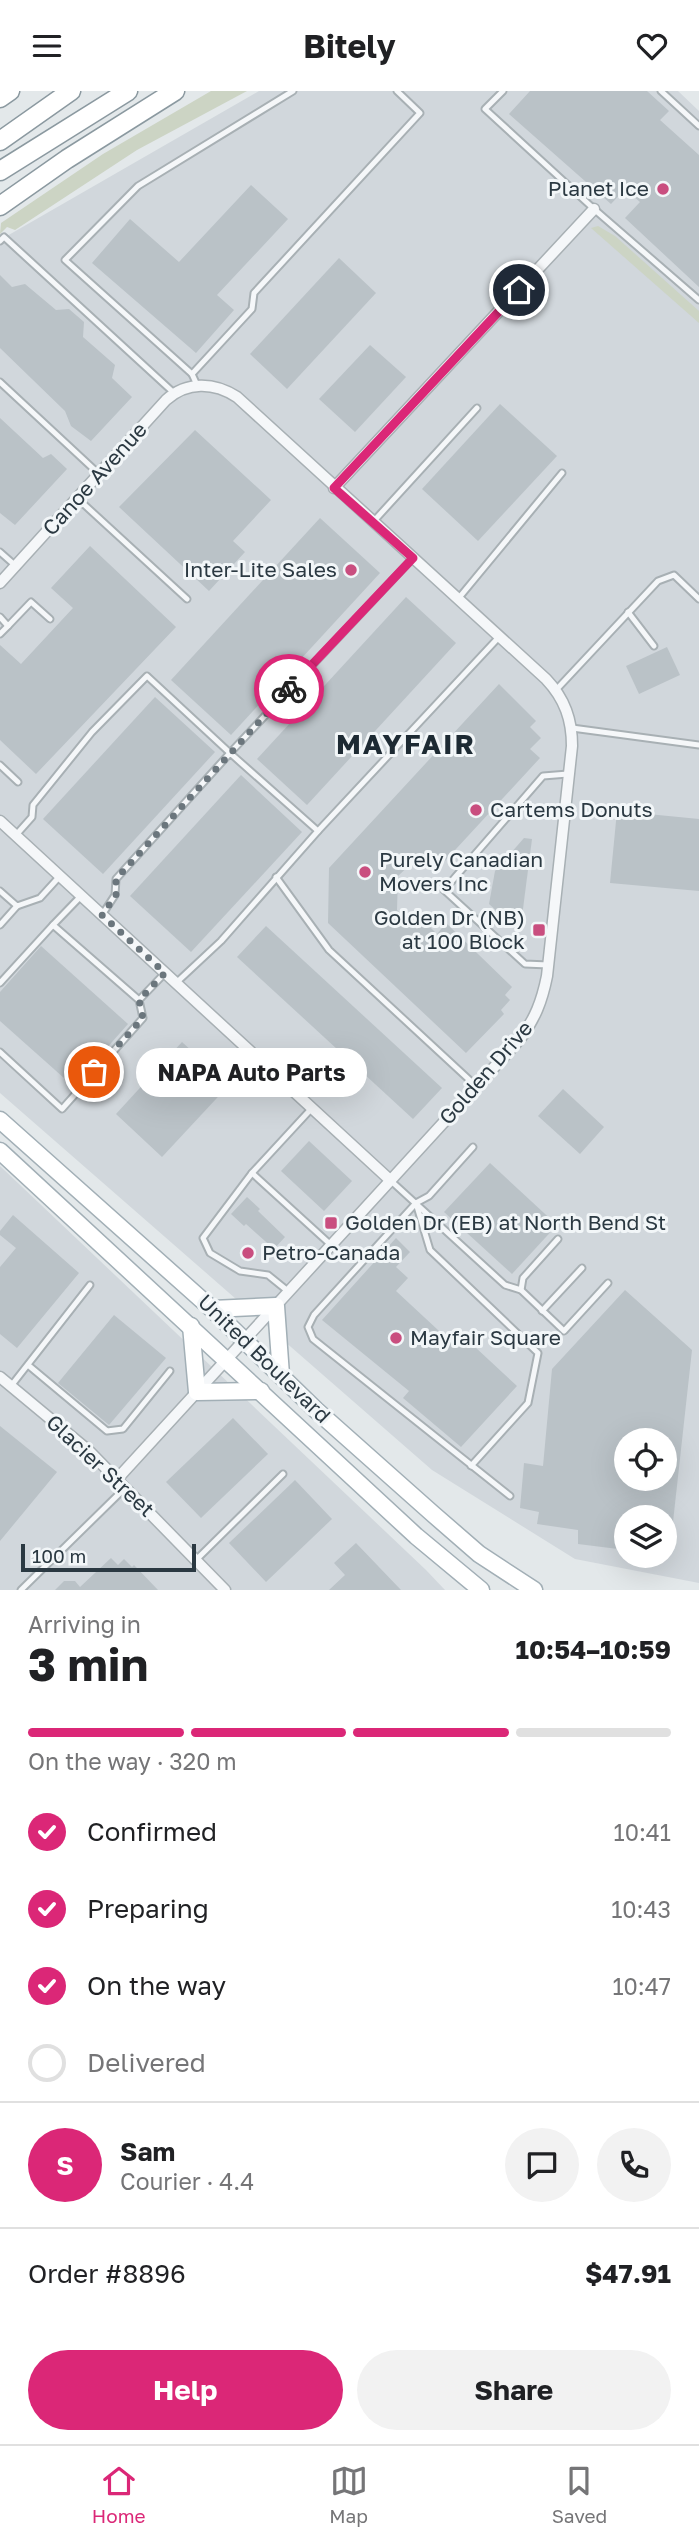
<!DOCTYPE html>
<meta charset="utf-8">
<style>
:root{--surface:#fff;--page:#f2f2f2;--text:#202124;--muted:#757577;--line:#e0e0e0;--accent:#db2777}
body{margin:0;font-family:"Golos Text",sans-serif;background:var(--page);color:var(--text);height:100vh;display:flex;flex-direction:column;font-size:26px;white-space:nowrap}
*{box-sizing:border-box;margin:0}
p{font-size:23px;color:var(--muted)}
.icon{flex:none;width:38px;height:38px;fill:none;stroke:currentColor;stroke-width:2;stroke-linecap:round;stroke-linejoin:round}
.map{position:relative;height:1499px;overflow:hidden}
.side{display:flex;flex-direction:column;background:var(--surface);flex:1}
.side>*{flex:none}
.tools{position:absolute;left:614px;top:1337px;display:grid;gap:14px}
.tools a{display:grid;place-items:center;width:63px;height:63px;border-radius:50%;background:var(--surface);box-shadow:0 7px 28px #0002;font-size:35px}
.scale{position:absolute;left:21px;bottom:18px;width:175px;box-sizing:border-box;padding-left:7px;border:4px solid #2b3942;border-top:0;font-size:19px;line-height:24px;white-space:nowrap;color:#2b3942;-webkit-text-stroke:5px #f2f6f8;paint-order:stroke}
.pin{position:absolute;display:grid;place-items:center;width:60px;height:60px;color:#fff;margin:-30px;border:4px solid #fff;border-radius:50%;box-shadow:0 2px 7px #0007}
.courier{position:absolute;display:grid;place-items:center;width:70px;height:70px;margin:-35px;border:5px solid #db2777;border-radius:50%;background:#fff;color:#222;box-shadow:0 2px 9px #0007}
.bubble{position:absolute;height:49px;border-radius:24px;background:var(--surface);box-shadow:0 7px 28px #0002;font-size:23px;font-weight:700;line-height:49px;text-align:center}
.summary em{font-style:normal;font-weight:700}
.summary div{display:flex;flex-direction:column-reverse}
.summary{display:flex;align-items:center;justify-content:space-between;height:119px;padding:0 28px}
h1{font-size:46px;font-weight:700;line-height:52px}
.bar{display:grid;grid-template-columns:repeat(4,1fr);gap:10px 7px;align-content:center;height:84px;padding:0 28px}
.bar i{height:9px;border-radius:5px;background:var(--line)}
.bar .on{background:var(--accent)}
.bar p{grid-column:span 4}
.line{display:flex;align-items:center;gap:18px;padding:0 28px;border-top:2px solid var(--line)}
.line div{flex:1}
.round{display:grid;place-items:center;flex:none;width:74px;height:74px;border-radius:37px;background:var(--page)}
ol{padding:0 28px;list-style:none}
li{display:flex;align-items:center;gap:21px;height:77px}
li p{margin-inline-start:auto}
li .icon{padding:7px;border-radius:50%;background:var(--accent);color:#fff;stroke-width:4}
li:last-child{color:var(--muted)}
li i{width:38px;height:38px;border:4px solid var(--line);border-radius:50%}
.action{display:flex;gap:14px;margin-top:auto;padding:14px 28px}
.action a{flex:1;height:80px;border-radius:42px;background:var(--accent);color:#fff;font-size:28px;font-weight:700;line-height:80px;text-align:center}
.action a+a{background:var(--page);color:var(--text)}
header{display:flex;justify-content:space-between;align-items:center;height:91px;padding:0 28px;background:var(--surface);font-size:32px;font-weight:700}
.dock{display:flex;justify-content:space-around;align-items:center;height:98px;border-top:2px solid var(--line);background:var(--surface);font-size:19px;color:var(--muted)}
.dock a{display:grid;justify-items:center;gap:4px}
.dock .on{color:var(--accent)}
.map>svg:first-child{display:block}
.built{fill:#d1d7dc;fill-rule:evenodd}
.green{fill:#ccd4c4}
.building{fill:#bac2c7;fill-rule:evenodd}
.lines{fill:none;stroke-linecap:round;stroke-linejoin:round}
.lane-casing{stroke:#a8b0b4;stroke-width:9}
.street-casing{stroke:#a8b0b4;stroke-width:13}
.primary-casing{stroke:#a2afb6;stroke-width:19}
.highway-casing{stroke:#8b99a0;stroke-width:21}
.lane{stroke:#f5f7f9;stroke-width:5}
.street{stroke:#f5f7f9;stroke-width:10}
.primary{stroke:#fff;stroke-width:16}
.highway{stroke:#fff;stroke-width:18}
.done{stroke:#6b767d;stroke-width:7;stroke-dasharray:0 12.6}
.route{stroke:#db2777;stroke-width:9}
.poi-dot{fill:#c94e7f;stroke:#f2f6f8;stroke-width:2.5}
.labels{text-anchor:middle;stroke-width:6;stroke-linejoin:round;paint-order:stroke}
.poi-label{font-size:21px;fill:#2b3942;stroke:#f2f6f8;text-anchor:start}
.street-label{font-size:21px;fill:#2b3942;stroke:#f2f6f8}
.district-label{font-size:28px;font-weight:bold;letter-spacing:2px;fill:#1d2a33;stroke:#f2f6f8}
</style>
<header><svg class="icon" aria-label="menu" viewBox="0 0 24 24"><path d="M4 6h16M4 12h16M4 18h16"/></svg>Bitely<svg class="icon" aria-label="heart" viewBox="0 0 24 24"><path d="M12 20l-8-8c-3-5 5-10 8-4 3-6 11-1 8 4z"/></svg></header>
<div class="map">
<svg width="699" height="1499" viewBox="0 0 699 1499">
<rect width="100%" height="100%" fill="#e3e8ea"/>
<g class="built">
<path d="M259,0H678L699,20V1492L575,1468L432,1379L0,1002V149ZM626,1349H665V1388H626ZM626,1426H665V1465H626Z"/>
<path d="M0,1075L426,1479L445,1499H0Z"/>
</g>
<g class="green">
<path d="M211,0H247L137,59L15,139L7,136L0,143L1,132L103,63Z"/>
<path d="M598,135L615,145L699,220V232L591,137Z"/>
</g>
<g class="building">
<path d="M530,0H647L669,20L660,29L699,64V196L625,127L640,111L625,98L611,113L509,23Z"/>
<path d="M251,94L288,128L217,204L234,219L196,262L92,172L130,128L179,171Z"/>
<path d="M339,167L376,202L287,298L250,263Z"/>
<path d="M0,184L12,196L25,193L56,219L69,218L84,231L83,246L115,274L112,287L132,306L91,350L71,335L65,320L0,257Z"/>
<path d="M370,254L406,286L355,341L319,308Z"/>
<path d="M500,313L557,365L478,450L422,398Z"/>
<path d="M0,327L43,367L51,363L67,378L15,434L0,422Z"/>
<path d="M195,339L271,409L233,450L245,461L209,500L119,416Z"/>
<path d="M320,427L380,482L231,644L171,589Z"/>
<path d="M90,455L176,536L36,683L0,649V554L21,573L73,517L51,497Z"/>
<path d="M406,506L456,552L307,714L257,668Z"/>
<path d="M667,556L680,584L639,603L626,575Z"/>
<path d="M499,593L536,630L530,636L541,647L530,658L540,667L444,771L433,762L420,776L414,770L398,785L397,819L417,838L424,830L437,843L446,832L512,896L505,904L510,909L501,919L504,923L466,962L328,832L329,777Z"/>
<path d="M155,606L215,661L103,783L43,728Z"/>
<path d="M241,684L302,741L191,861L130,805Z"/>
<path d="M617,720L699,728V800L610,792Z"/>
<path d="M524,747L532,748L520,841L489,813L495,780Z"/>
<path d="M266,835L442,997L413,1028L237,866Z"/>
<path d="M41,855L128,933L73,995L0,930V901Z"/>
<path d="M182,951L229,994L162,1066L116,1023Z"/>
<path d="M563,998L604,1036L580,1063L538,1025Z"/>
<path d="M309,1050L352,1090L324,1120L281,1080Z"/>
<path d="M490,1072L557,1134L512,1183L444,1121Z"/>
<path d="M247,1106L260,1118L258,1120L285,1146L274,1158L246,1133L244,1135L231,1123Z"/>
<path d="M13,1124L79,1182L17,1257L0,1243V1176L16,1157L0,1144V1140Z"/>
<path d="M396,1147L410,1161L396,1176L408,1187L396,1200L452,1252L461,1243L517,1295L461,1356L403,1307L409,1300L322,1229Z"/>
<path d="M625,1199L692,1259L671,1449H665V1426H626V1459L578,1453V1439L537,1433L539,1421L520,1417L524,1372L543,1375L552,1278ZM626,1349H665V1388H626Z"/>
<path d="M114,1224L166,1267L109,1334L58,1292Z"/>
<path d="M233,1327L268,1363L201,1427L166,1391Z"/>
<path d="M0,1335L57,1381L0,1450Z"/>
<path d="M295,1389L332,1428L266,1491L229,1452Z"/>
<path d="M356,1452L401,1499H329L345,1484L334,1472Z"/>
<path d="M111,1467L118,1474L124,1468L132,1476L134,1474L158,1499H55L64,1490H75L80,1496Z"/>
</g>
<g class="lines">
<g class="lane-casing">
<g id="lane">
<path d="M503,0L485,18L594,118L699,209"/>
<path d="M661,0L699,35"/>
<path d="M0,150L4,146L174,302"/>
<path d="M192,283L252,218L254,202L420,22L397,0"/>
<path d="M0,291L99,383"/>
<path d="M197,294L192,283L65,169L138,95L293,0"/>
<path d="M77,407L187,508"/>
<path d="M373,431L477,317"/>
<path d="M0,461L17,476"/>
<path d="M458,508L562,382"/>
<path d="M628,521L654,555"/>
<path d="M0,526L8,535L31,511L50,528"/>
<path d="M0,543L8,535"/>
<path d="M556,599L658,490L674,484L699,508"/>
<path d="M572,637L699,654"/>
<path d="M0,674L18,691"/>
<path d="M318,740L499,546"/>
<path d="M16,744L32,726L33,714L92,641L147,585L230,662L413,467"/>
<path d="M276,786L329,859L476,995"/>
<path d="M0,800L17,815L40,807L60,785"/>
<path d="M81,805L53,834L139,909L165,882"/>
<path d="M102,824L115,804L116,788L230,662L318,740L221,850L176,892"/>
<path d="M0,834L17,815"/>
<path d="M548,874L525,873L444,799L543,685L568,683"/>
<path d="M0,892L53,834"/>
<path d="M0,961L62,1018L143,927L139,909"/>
<path d="M473,1056L429,1105L416,1112L314,1224L308,1236L313,1248L510,1405"/>
<path d="M252,1082L331,1154"/>
<path d="M390,1089L505,1194L521,1199L564,1240L608,1192"/>
<path d="M416,1112L430,1159L538,1262L528,1312L471,1375"/>
<path d="M521,1199L523,1187L558,1148"/>
<path d="M289,1201L268,1184L240,1180L210,1162L203,1147L252,1082L312,1017"/>
<path d="M542,1220L582,1177"/>
<path d="M28,1274L107,1340L123,1338L170,1280"/>
<path d="M11,1295L90,1194"/>
<path d="M196,1469L283,1383"/>
<path d="M21,1499L126,1396"/>
</g>
</g>
<g class="street-casing">
<g id="street">
<path d="M334,397L594,118"/>
<path d="M0,492L166,309C187,290 214,291 237,306L546,588C565,608 572,629 572,655L547,885C542,910 535,928 520,948L118,1387"/>
<path d="M0,730L390,1089"/>
<path d="M0,1286L89,1360L225,1499"/>
</g>
</g>
<g class="primary-casing">
<g id="primary">
<path d="M0,1029L212,1218L316,1319L433,1423L479,1463L534,1499"/>
<path d="M0,1060L416,1445L481,1499"/>
<path d="M212,1218L276,1215L281,1284"/>
<path d="M191,1235L197,1301L261,1300"/>
</g>
</g>
<g class="highway-casing">
<g id="highway">
<path d="M0,7L10,0"/>
<path d="M0,50L71,0"/>
<path d="M0,80L128,0"/>
<path d="M0,115L67,68L175,0"/>
</g>
</g>
<use href="#lane" class="lane"/>
<use href="#street" class="street"/>
<use href="#primary" class="primary"/>
<use href="#highway" class="highway"/>
</g>
<g class="lines">
<path class="done" d="M94,981L143,927L139,909L165,882L102,824L116,804V788L289,598"/>
<path class="route" d="M289,598L413,467L334,397L519,199"/>
</g>
<g class="poi-dot">
<circle cx="663" cy="98" r="7"/>
<circle cx="351" cy="479" r="7"/>
<circle cx="476" cy="719" r="7"/>
<circle cx="365" cy="781" r="7"/>
<rect x="532" y="832" width="14" height="14" rx="3.5"/>
<rect x="324" y="1125" width="14" height="14" rx="3.5"/>
<circle cx="248" cy="1162" r="7"/>
<circle cx="396" cy="1247" r="7"/>
</g>
<g class="labels">
<g class="poi-label">
<text x="649" y="105" text-anchor="end">Planet Ice</text>
<text x="337" y="486" text-anchor="end">Inter-Lite Sales</text>
<text x="490" y="726">Cartems Donuts</text>
<text x="379" y="776">Purely Canadian<tspan x="379" dy="24">Movers Inc</tspan></text>
<text x="525" y="834" text-anchor="end">Golden Dr (NB)<tspan x="525" dy="24">at 100 Block</tspan></text>
<text x="345" y="1139">Golden Dr (EB) at North Bend St</text>
<text x="262" y="1169">Petro-Canada</text>
<text x="410" y="1254">Mayfair Square</text>
</g>
<g class="street-label">
<text transform="translate(95 388) rotate(-48)" y="7">Canoe Avenue</text>
<text transform="translate(486 982) rotate(-49)" y="7">Golden Drive</text>
<text transform="translate(264 1268) rotate(44)" y="7">United Boulevard</text>
<text transform="translate(100 1375) rotate(43)" y="7">Glacier Street</text>
</g>
<g class="district-label">
<text x="406" y="663">MAYFAIR</text>
</g>
</g>
</svg>
<div class="tools">
<a><svg class="icon" aria-label="locate" viewBox="0 0 24 24"><circle cx="12" cy="12" r="6"/><path d="M12 2v4M12 18v4M2 12h4M18 12h4"/></svg></a>
<a><svg class="icon" aria-label="layers" viewBox="0 0 24 24"><path d="M12 4l9 5-9 5-9-5zM3 14l9 5 9-5"/></svg></a>
</div>
<div class="scale">100 m</div>
<div class="pin" style="left:94px;top:981px;background:#ea580c"><svg class="icon" aria-label="bag" viewBox="0 0 24 24"><path d="M5 8h14l-1 12H6zM9 8a3 3 0 0 1 6 0"/></svg></div>
<div class="pin" style="left:519px;top:199px;background:#1f2937"><svg class="icon" aria-label="home" viewBox="0 0 24 24"><path d="M3 11l9-7 9 7M6 9v11h12V9"/></svg></div>
<div class="courier" style="left:289px;top:598px"><svg class="icon" aria-label="bike" viewBox="0 0 24 24"><circle cx="6" cy="16" r="4"/><circle cx="18" cy="16" r="4"/><path d="M6 16l4-8h5l3 8M10 8l3 8H6M13 5h3"/></svg></div>
<div class="bubble" style="left:136px;top:957px;width:231px">NAPA Auto Parts</div>
</div>
<section class="side">
<div class="summary"><div><h1>3 min</h1><p>Arriving in</p></div><em>10:54–10:59</em></div>
<div class="bar"><i class="on"></i><i class="on"></i><i class="on"></i><i></i><p>On the way · 320 m</p></div>
<ol>
<li><svg class="icon" aria-label="check" viewBox="0 0 24 24"><path d="M5 12l5 5 9-10"/></svg>Confirmed<p>10:41</p></li>
<li><svg class="icon" aria-label="check" viewBox="0 0 24 24"><path d="M5 12l5 5 9-10"/></svg>Preparing<p>10:43</p></li>
<li><svg class="icon" aria-label="check" viewBox="0 0 24 24"><path d="M5 12l5 5 9-10"/></svg>On the way<p>10:47</p></li>
<li><i></i>Delivered</li>
</ol>
<div class="line" style="height:126px"><b class="round" style="background:var(--accent);color:#fff">S</b><div><b>Sam</b><p>Courier · 4.4</p></div><a class="round"><svg class="icon" aria-label="chat" viewBox="0 0 24 24"><path d="M4 5h16v11H9l-5 4z"/></svg></a><a class="round"><svg class="icon" aria-label="phone" viewBox="0 0 24 24"><path d="M5 4h4l2 5-3 2q2 4 5 5l2-3 5 2v4C11 20 4 13 5 4z"/></svg></a></div>
<div class="line" style="height:91px"><div>Order #8896</div><b>$47.91</b></div>
<div class="action"><a>Help</a><a>Share</a></div>
</section>
<nav class="dock">
<a class="on"><svg class="icon" aria-label="home" viewBox="0 0 24 24"><path d="M3 11l9-7 9 7M6 9v11h12V9"/></svg>Home</a>
<a><svg class="icon" aria-label="map" viewBox="0 0 24 24"><path d="M3 6l6-2 6 2 6-2v14l-6 2-6-2-6 2zM9 4v14M15 6v14"/></svg>Map</a>
<a><svg class="icon" aria-label="saved" viewBox="0 0 24 24"><path d="M7 4h10v16l-5-4-5 4z"/></svg>Saved</a>
</nav>
